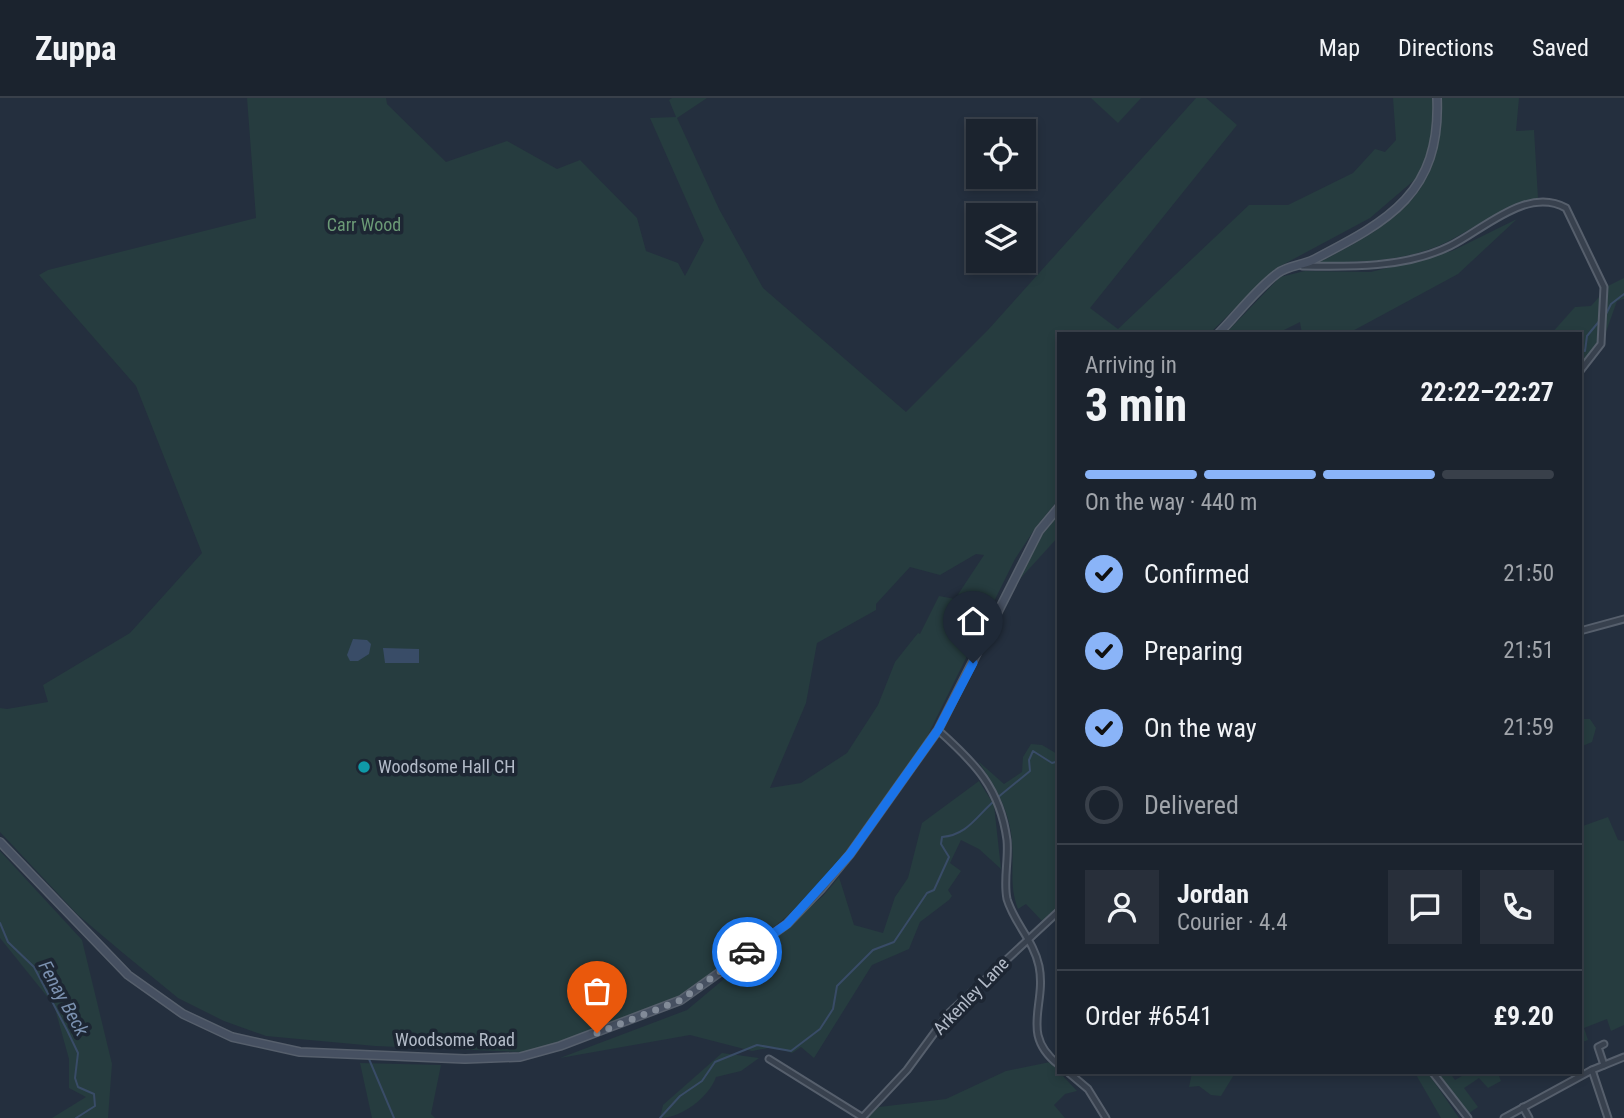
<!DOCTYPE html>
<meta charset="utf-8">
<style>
:root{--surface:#1b232e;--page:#282f3a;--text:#f1f3f6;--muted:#a0a4aa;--line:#39404a;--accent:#8ab4f8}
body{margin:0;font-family:"Roboto Condensed",sans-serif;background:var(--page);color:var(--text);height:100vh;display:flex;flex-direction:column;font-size:26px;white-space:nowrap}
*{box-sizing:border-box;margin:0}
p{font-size:23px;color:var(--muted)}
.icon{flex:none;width:38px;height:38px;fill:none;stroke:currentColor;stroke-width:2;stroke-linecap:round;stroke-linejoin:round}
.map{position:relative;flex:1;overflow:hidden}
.details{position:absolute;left:1057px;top:234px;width:525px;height:742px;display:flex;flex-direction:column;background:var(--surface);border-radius:0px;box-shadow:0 4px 10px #0003,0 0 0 2px var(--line)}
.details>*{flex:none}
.fabs{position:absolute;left:966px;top:21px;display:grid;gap:14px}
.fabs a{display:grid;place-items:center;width:70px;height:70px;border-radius:0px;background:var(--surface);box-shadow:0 4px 10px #0003,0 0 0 2px var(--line);font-size:35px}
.pin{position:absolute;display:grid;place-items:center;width:60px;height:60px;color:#fff;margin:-72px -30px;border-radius:50% 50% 50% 0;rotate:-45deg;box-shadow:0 0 7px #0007}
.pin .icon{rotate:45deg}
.courier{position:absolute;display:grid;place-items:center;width:70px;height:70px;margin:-35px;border:5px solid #1a73e8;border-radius:50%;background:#fff;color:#222;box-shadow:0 2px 9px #0007}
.head em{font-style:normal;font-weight:700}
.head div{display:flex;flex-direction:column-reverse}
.head{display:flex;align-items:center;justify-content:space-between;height:119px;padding:0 28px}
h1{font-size:46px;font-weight:700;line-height:52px}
.bar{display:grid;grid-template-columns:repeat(4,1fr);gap:10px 7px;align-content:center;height:84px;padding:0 28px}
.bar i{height:9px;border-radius:5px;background:var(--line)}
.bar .selected{background:var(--accent)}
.bar p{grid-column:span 4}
.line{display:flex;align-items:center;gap:18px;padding:0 28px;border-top:2px solid var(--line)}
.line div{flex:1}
.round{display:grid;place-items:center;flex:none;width:74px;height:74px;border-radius:0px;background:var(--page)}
ol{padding:0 28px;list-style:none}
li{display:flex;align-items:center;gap:21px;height:77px}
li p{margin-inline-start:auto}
li .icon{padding:7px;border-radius:50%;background:var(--accent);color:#111;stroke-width:4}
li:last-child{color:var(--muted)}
li i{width:38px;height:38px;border:4px solid var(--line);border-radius:50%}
header{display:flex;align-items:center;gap:42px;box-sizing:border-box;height:98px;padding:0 35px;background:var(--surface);border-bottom:2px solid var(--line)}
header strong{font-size:33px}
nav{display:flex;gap:38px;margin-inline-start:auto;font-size:24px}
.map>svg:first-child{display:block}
.green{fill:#263c3f;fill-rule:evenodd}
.water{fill:#394c67}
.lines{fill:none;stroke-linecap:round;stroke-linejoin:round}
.stream{stroke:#394c67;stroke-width:2}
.street-casing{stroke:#565f6c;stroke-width:9}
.secondary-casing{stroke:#565f6c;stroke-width:10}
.street{stroke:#38414e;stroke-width:5}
.secondary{stroke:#465061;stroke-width:7}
.done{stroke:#828b98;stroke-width:7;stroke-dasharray:0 12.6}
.route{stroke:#1a73e8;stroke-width:9}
.culture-dot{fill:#0f9aa8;stroke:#1d2633;stroke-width:2.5}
.labels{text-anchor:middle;stroke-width:7;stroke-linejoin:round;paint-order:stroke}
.park-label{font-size:18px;fill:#6b9a76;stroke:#1d2633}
.poi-label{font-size:18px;fill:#b4bcc9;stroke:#1d2633;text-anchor:start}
.street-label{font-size:18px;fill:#b4bcc9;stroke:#1d2633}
.water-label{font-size:19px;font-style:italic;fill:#7c92b1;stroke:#1d2633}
</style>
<header>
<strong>Zuppa</strong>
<nav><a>Map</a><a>Directions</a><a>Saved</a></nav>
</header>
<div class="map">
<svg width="1624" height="1020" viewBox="0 0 1624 1020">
<rect width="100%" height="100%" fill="#242f3e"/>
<g class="green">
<path d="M247,0H386L387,6L446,64L507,43L557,71L580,62L637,120L646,153L678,165L685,178L704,142L650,20L676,19L669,2L672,0H707L677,20L719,111L763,190L906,314L988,232L1196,0H1206L1237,27L1090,210L1118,231L1249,107H1288L1353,75L1375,51L1385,54L1396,42L1393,0H1434L1432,41L1419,78L1370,120L1275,171L1209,236H1059V401L1036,429L1015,461L925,643L815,796L681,903L546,955L375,948L266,938L224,923L178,900L123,855L78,817L0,734V610L7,611L48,604L43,587L130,535L202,455L136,288L39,177L48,172L256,120ZM976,456L984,457L955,501L939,498L920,536L918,535L895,564L878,607L847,655L801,685L770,690L806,605L817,545L876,512V506L910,469L940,477Z"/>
<path d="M1091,0H1141L1118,25Z"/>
<path d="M1440,0H1519L1516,33L1534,32L1538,100C1505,106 1477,129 1447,144C1408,163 1362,165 1320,164C1398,123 1444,97 1440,0Z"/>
<path d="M1517,121L1458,176L1347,236H1302L1300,224L1276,236H1225L1280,179L1305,173L1371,174L1452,153Z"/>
<path d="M1624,180V201L1617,203L1601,248L1608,188Z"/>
<path d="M1600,198L1599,244L1580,269V236H1551L1575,209L1591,208Z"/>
<path d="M1059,416V438L1018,483L1043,436Z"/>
<path d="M1580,621H1590L1596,630L1592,644L1580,649Z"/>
<path d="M1031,646L1042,647L1059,657V809L1043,824L1026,806L1018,811C1009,788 1014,768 1012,744C1010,713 995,688 978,663L1004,686L1022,674L1023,659Z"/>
<path d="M979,683L994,707L1001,771L979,751L961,742L950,765L961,773L948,792L952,798L949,802L920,824L909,851L872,867L814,960L801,949L792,955L774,949L752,953L690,937L560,960L687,912L823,798L839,779L854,827L883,835L895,799L908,780L922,725Z"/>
<path d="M1608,719L1618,742L1624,743V927L1611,933L1607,921L1584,930L1588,942L1580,945V729Z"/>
<path d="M0,753L82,842L112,966L108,1020H52L86,999L69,990V961L54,907L0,840Z"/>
<path d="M722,955L759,960L741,973L716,979C709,999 682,1020 660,1020L663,1007Z"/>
<path d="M1050,964L1077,993L1065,996L1054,1007L1065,1020H866L879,1009L946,1001L1006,973Z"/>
<path d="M360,965L441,967L431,1016L435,1020H372Z"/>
<path d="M1192,975H1235L1221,998L1211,997L1199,988L1189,989Z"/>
<path d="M1415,975H1428L1459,1020H1441Z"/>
<path d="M1436,975H1450L1455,982L1467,975H1503L1499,978L1501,983L1488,990L1479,980L1464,990L1478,1009L1465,1018Z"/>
</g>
<g class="water">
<path d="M353,541L367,542L371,546L369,556L358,563H350L347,557Z"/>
<path d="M383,550L419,551V565H385Z"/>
</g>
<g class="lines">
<g class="stream">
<path d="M1605,218L1611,206L1624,196"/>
<path d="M1580,252L1585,253L1587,238L1601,221"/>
<path d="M997,700L1030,673L1029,662L1033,653L1052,665L1059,663"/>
<path d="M0,825L8,844L34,869L67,932L78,955L75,980L78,989L94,996L95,1008L76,1020"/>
<path d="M369,961L394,1020"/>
<path d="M660,1020L680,998L702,983L715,964L757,947L791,953L820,931L833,911L837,888L873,852L894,844L927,795L934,792L949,759L941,746L942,739C967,737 976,719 993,704"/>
</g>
<g class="street-casing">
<g id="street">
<path d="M1302,168C1349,169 1406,170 1450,148C1483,132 1527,88 1566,110L1604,189L1601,246L1580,273"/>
<path d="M1580,533L1624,521"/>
<path d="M938,632C975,665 1000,690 1007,742C1009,761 1003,782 1007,801C1014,825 1034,843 1039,868C1047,907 1019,936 1059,967"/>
<path d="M1604,946L1598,949L1604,967"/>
<path d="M769,961L862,1019"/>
<path d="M1592,972L1608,1020"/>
<path d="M1069,975L1088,991L1106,1020"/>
<path d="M1433,975L1468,1020"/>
<path d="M1523,1009L1529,1020"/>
<path d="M862,1020L907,972L949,915L1059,813"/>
<path d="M1504,1020L1592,972L1624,959"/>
</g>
</g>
<g class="secondary-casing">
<g id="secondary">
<path d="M1218,236C1237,217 1256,191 1278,175C1287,168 1303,167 1313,162C1388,123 1441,96 1437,0"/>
<path d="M0,744L128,877L183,916L232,939L300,954L465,961L520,959L560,948L681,902L787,826L821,791L850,756L938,632L1039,433L1059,409"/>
</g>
</g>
<use href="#street" class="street"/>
<use href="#secondary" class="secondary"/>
</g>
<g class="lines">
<path class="done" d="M597,935L681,902L747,854"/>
<path class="route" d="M747,854L787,826L850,756L938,632L973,565"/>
</g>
<circle class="culture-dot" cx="364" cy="669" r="7"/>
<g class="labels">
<g class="park-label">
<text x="364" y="133">Carr Wood</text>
</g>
<g class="poi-label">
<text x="378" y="675">Woodsome Hall CH</text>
</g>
<g class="street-label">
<text transform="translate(971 898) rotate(-46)" y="6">Arkenley Lane</text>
<text x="455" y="948">Woodsome Road</text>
</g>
<g class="water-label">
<text transform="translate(64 900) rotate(61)" y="7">Fenay Beck</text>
</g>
</g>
</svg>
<div class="fabs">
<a><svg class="icon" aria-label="locate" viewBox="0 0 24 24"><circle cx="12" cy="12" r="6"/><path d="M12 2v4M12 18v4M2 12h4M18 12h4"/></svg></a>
<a><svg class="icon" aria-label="layers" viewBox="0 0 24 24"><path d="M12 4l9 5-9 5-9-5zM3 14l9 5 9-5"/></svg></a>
</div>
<div class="pin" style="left:597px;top:935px;background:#ea580c"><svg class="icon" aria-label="bag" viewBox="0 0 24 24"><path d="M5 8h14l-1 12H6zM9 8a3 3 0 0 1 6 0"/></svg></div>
<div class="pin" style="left:973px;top:565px;background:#1f2937"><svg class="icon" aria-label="home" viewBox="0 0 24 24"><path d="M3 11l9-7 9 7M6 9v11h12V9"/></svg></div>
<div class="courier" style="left:747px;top:854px"><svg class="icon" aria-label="car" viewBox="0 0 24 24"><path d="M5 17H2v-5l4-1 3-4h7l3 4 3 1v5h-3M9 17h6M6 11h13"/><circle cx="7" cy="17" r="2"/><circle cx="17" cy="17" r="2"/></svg></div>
<section class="details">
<div class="head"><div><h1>3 min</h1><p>Arriving in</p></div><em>22:22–22:27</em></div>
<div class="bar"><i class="selected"></i><i class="selected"></i><i class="selected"></i><i></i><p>On the way · 440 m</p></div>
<ol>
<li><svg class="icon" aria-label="check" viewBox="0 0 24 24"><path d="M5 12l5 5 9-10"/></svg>Confirmed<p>21:50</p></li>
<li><svg class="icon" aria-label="check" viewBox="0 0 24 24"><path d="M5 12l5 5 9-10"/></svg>Preparing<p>21:51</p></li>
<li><svg class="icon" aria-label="check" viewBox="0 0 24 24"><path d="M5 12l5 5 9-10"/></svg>On the way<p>21:59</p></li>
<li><i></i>Delivered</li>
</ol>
<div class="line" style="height:126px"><a class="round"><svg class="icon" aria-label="person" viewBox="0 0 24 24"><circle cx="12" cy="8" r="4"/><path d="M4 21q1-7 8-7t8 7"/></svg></a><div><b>Jordan</b><p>Courier · 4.4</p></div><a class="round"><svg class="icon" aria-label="chat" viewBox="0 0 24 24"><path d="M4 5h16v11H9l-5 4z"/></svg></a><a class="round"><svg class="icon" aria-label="phone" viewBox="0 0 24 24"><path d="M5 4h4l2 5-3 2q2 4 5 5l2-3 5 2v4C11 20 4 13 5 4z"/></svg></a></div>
<div class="line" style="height:91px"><div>Order #6541</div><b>£9.20</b></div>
</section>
</div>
